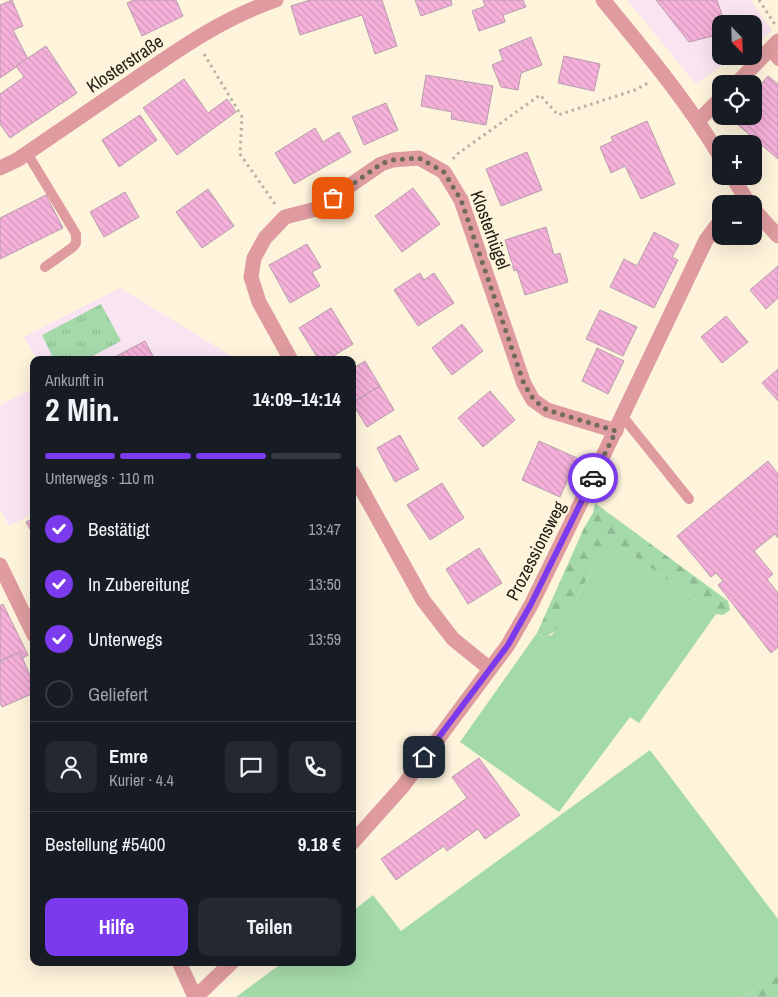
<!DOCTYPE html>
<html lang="de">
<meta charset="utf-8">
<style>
:root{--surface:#171b24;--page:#242831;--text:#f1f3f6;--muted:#9ea1a6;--line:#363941;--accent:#7c3aed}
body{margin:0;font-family:"Archivo Narrow",sans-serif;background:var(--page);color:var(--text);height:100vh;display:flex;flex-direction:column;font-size:19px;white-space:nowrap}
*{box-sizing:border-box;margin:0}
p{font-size:16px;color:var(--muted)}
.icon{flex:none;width:28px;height:28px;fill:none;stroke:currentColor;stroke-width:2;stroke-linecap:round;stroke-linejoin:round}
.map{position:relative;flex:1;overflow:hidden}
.details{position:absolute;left:30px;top:356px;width:326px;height:610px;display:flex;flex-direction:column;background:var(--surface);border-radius:10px;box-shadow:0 5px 20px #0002}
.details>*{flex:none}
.needle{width:32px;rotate:157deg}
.buttons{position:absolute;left:712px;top:15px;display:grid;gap:10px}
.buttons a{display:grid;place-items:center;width:50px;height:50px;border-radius:10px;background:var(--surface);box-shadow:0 5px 20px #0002;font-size:25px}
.pin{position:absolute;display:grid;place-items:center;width:42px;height:42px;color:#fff;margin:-21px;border-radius:10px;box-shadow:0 2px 8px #0006}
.courier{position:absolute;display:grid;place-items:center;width:50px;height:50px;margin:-25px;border:4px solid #7c3aed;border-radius:50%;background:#fff;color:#222;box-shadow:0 1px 6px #0007}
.summary em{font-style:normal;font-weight:700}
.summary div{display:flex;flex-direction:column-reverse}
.summary{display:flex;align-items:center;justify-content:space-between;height:85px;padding:0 15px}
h1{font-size:32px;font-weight:700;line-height:38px}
.bar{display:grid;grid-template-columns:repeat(4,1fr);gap:8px 5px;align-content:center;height:60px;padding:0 15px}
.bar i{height:6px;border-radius:4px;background:var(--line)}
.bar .active{background:var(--accent)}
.bar p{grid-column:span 4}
.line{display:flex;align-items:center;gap:12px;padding:0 15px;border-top:1px solid var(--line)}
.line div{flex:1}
.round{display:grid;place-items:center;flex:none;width:52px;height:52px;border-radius:10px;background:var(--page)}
ol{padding:0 15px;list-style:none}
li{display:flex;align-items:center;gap:15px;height:55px}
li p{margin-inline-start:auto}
li .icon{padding:5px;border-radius:50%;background:var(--accent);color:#fff;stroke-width:4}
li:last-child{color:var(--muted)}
li i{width:28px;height:28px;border:2px solid var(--line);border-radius:50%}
.primary-button{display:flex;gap:10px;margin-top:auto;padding:10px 15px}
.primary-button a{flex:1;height:58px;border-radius:10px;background:var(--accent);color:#fff;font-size:20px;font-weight:700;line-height:58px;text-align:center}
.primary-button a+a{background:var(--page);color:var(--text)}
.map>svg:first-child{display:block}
.education{fill:#fae4f1}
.grass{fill:url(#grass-tufts)}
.forest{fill:url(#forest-firs)}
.pitch{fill:#a4d9aa}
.building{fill:url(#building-back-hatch);stroke:#b69eac}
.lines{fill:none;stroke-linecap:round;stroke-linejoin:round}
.path{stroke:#bab29f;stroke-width:3;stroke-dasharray:2.5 4;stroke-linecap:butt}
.service{stroke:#df9b9f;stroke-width:10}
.minor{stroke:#df9b9f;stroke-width:15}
.done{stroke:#706b5d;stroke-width:5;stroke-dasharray:0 9}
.route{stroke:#7c3aed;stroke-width:6}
.labels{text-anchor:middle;stroke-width:4.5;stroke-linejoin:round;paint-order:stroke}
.street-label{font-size:18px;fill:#242118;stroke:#fef4dc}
</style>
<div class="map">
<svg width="778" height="997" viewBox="0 0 778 997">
<defs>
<pattern id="grass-tufts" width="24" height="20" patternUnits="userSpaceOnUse" patternTransform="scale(1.25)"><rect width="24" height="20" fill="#a4d9aa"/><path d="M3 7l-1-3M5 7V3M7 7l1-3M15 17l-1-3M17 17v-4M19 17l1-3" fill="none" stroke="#8dba92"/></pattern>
<pattern id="forest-firs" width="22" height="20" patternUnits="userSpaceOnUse" patternTransform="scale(1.25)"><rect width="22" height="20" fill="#a4d9aa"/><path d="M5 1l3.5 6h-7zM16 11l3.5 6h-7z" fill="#8dba92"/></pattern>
<pattern id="building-back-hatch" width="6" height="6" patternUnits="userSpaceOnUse" patternTransform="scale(1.25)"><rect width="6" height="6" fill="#f6b1db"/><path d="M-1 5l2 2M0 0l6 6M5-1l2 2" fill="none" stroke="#d398bb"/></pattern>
</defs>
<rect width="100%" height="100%" fill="#fef4dc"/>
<g class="education">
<path d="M627,0H751L772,31L754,44V24H721V56H736L696,84Z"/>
<path d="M120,288L238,360H37L24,337Z"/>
<path d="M34,388V513L9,526L0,509V405Z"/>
</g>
<path class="grass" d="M101,304L121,341L85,360H54L42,335Z"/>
<g class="forest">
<path d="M595,503L728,601L730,610L723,615L716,614L615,543C609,549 601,555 596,563C587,577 561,636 544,637L537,633L584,528L593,513Z"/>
<path d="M778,971V997H743Z"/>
</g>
<g class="pitch">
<path d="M615,543L716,614L639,723L630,717L559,812L460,742L537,633L544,637L552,635L577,598L597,561L607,549Z"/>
<path d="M650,750L778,919V971L743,997H236L282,963L352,962L353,911L373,895L401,931Z"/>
</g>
<g class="building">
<path d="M12,0L23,26L13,30L28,59L0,78V5Z"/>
<path d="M134,0H176L183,16L142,36L127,3Z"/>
<path d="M310,0H382L397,46L375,54L362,15L300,35L291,6Z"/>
<path d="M415,0H451L452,5L421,16Z"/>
<path d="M483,0H523L526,7L503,15L505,22L479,31L472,11L485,6Z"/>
<path d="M656,0H717L725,24H721V34L689,42Z"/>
<path d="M531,37L542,65L521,73L518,90L501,87L492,65L503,60L499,50Z"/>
<path d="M46,46L77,93L10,138L0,124V94L24,77L16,66Z"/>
<path d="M564,56L600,64L594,91L558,83Z"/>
<path d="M426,75L493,86L486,125L451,119L452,112L421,106Z"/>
<path d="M768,76L778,84V159L731,119L734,116H754V93Z"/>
<path d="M184,79L208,113L227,99L236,112L177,155L143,108Z"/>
<path d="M386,103L398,130L364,145L352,117Z"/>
<path d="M140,115L157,140L119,167L102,140Z"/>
<path d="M647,121L675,184L641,199L625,166L611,173L600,147L613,141L611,137Z"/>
<path d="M315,128L323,142L339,132L351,152L294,184L275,153Z"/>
<path d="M527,152L542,190L501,206L486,169Z"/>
<path d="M413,188L440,224L402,252L375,216Z"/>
<path d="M208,189L234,226L202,248L176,212Z"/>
<path d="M125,192L139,217L104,237L90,212Z"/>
<path d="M46,195L63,228L0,259V218Z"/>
<path d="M546,227L554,255L560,253L568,282L525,295L517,270L514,271L505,240Z"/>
<path d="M654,232L679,245L672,257L678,260L654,308L610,287L624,259L637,266Z"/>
<path d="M307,244L321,267L312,272L320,286L290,303L269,265Z"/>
<path d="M778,266V298L766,309L750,290Z"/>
<path d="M420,273L424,280L434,273L454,303L418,326L394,290Z"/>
<path d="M331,308L353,344L327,360H319L299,328Z"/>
<path d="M600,310L637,327L623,356L586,339Z"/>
<path d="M726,316L748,342L722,363L701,337Z"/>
<path d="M462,324L483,351L452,375L432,348Z"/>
<path d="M145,341L155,360H109Z"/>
<path d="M597,348L624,361L608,394L582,381Z"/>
<path d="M365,361L380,386L352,403V369Z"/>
<path d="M778,369V401L762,383Z"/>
<path d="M380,386L394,410L367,427L352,403Z"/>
<path d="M490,391L515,420L483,447L458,418Z"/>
<path d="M400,435L419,469L395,482L377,448Z"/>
<path d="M539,441L577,458L560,497L522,480Z"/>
<path d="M768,461L778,474V538L775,534L754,551L773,574L767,579L778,593V647L771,653L718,585L723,581L716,573L711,577L677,536Z"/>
<path d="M442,483L464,518L430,540L407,505Z"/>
<path d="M34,518V536L26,522Z"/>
<path d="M479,548L502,583L468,604L446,569Z"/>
<path d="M3,604L28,655L23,658L20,652L0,661V606Z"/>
<path d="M20,652L34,685V693L2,707L0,703V661Z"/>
<path d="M479,758L520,815L485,839L478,829L447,851L444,846L396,880L381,859L467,798L452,777Z"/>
</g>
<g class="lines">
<g class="path">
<path d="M759,0L776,26"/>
<path d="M204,54L242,117L240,154L275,204"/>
<path d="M453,159L456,155L540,95L558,115L635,90L648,83"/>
</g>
<g class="service">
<path d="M769,51L778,61"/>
<path d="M27,153L76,234V243L73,247L45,267"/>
<path d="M623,417L689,499"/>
</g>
<g class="minor">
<path d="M603,0C645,51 687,101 721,158"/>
<path d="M736,84L778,41"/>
<path d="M698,121L721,98"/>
<path d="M0,168L17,160C56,133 95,107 134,80C179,49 223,18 276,0"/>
<path d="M732,176L749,204"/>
<path d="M754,210L778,236"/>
<path d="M291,360L259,302L251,277L254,258L265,238L285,217L316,209L381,164L393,160L419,158L444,172L461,200L524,384L533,400L547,410L616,431"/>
<path d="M352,472L423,600L453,639L490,669"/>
<path d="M0,565L34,635"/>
<path d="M352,843L403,786L508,645L531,605L572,521L706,240L721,220"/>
<path d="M179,962L195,997"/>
<path d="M196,997L232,962"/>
</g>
</g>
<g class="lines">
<path class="done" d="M333,198L381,164L392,160L419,158L444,172L461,200L524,384L534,400L547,410L616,431L593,478"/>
<path class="route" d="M424,757L508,645L531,604L593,478"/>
</g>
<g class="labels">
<g class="street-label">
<text transform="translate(125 64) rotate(-34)" y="6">Klosterstraße</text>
<text transform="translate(490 230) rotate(70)" y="6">Klosterhügel</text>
<text transform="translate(536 551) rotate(-63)" y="6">Prozessionsweg</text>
</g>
</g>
</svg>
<div class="buttons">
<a><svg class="needle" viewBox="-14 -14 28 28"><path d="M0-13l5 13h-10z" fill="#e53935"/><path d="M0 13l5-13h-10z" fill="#9ea1a6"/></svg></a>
<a><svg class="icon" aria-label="locate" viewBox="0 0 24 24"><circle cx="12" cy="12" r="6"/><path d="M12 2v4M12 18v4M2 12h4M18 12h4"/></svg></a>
<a>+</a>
<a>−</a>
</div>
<div class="pin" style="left:333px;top:198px;background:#ea580c"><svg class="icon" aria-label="bag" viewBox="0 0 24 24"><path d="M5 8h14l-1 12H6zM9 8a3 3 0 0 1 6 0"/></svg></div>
<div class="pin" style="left:424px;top:757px;background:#1f2937"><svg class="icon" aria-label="home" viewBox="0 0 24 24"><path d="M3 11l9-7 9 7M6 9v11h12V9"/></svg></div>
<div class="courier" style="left:593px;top:478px"><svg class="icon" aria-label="car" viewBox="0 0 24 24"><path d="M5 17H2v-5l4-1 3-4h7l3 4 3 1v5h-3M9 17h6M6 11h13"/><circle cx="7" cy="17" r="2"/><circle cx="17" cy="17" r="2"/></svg></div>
<section class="details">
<div class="summary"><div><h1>2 Min.</h1><p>Ankunft in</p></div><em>14:09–14:14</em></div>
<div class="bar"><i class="active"></i><i class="active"></i><i class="active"></i><i></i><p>Unterwegs · 110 m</p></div>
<ol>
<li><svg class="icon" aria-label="check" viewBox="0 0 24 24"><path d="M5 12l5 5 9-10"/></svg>Bestätigt<p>13:47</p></li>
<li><svg class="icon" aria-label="check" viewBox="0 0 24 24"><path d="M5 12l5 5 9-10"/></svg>In Zubereitung<p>13:50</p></li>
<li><svg class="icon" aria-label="check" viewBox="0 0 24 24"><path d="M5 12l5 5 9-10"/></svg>Unterwegs<p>13:59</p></li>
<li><i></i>Geliefert</li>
</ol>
<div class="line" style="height:90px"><a class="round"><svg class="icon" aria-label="person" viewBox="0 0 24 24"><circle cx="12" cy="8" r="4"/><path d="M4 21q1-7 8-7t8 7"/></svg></a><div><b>Emre</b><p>Kurier · 4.4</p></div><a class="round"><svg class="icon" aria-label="chat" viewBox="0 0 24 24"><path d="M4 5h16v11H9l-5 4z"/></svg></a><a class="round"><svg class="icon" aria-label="phone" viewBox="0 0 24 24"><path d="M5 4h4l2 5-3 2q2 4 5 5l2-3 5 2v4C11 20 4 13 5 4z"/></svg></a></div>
<div class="line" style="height:65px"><div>Bestellung #5400</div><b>9.18 €</b></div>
<div class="primary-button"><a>Hilfe</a><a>Teilen</a></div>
</section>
</div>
